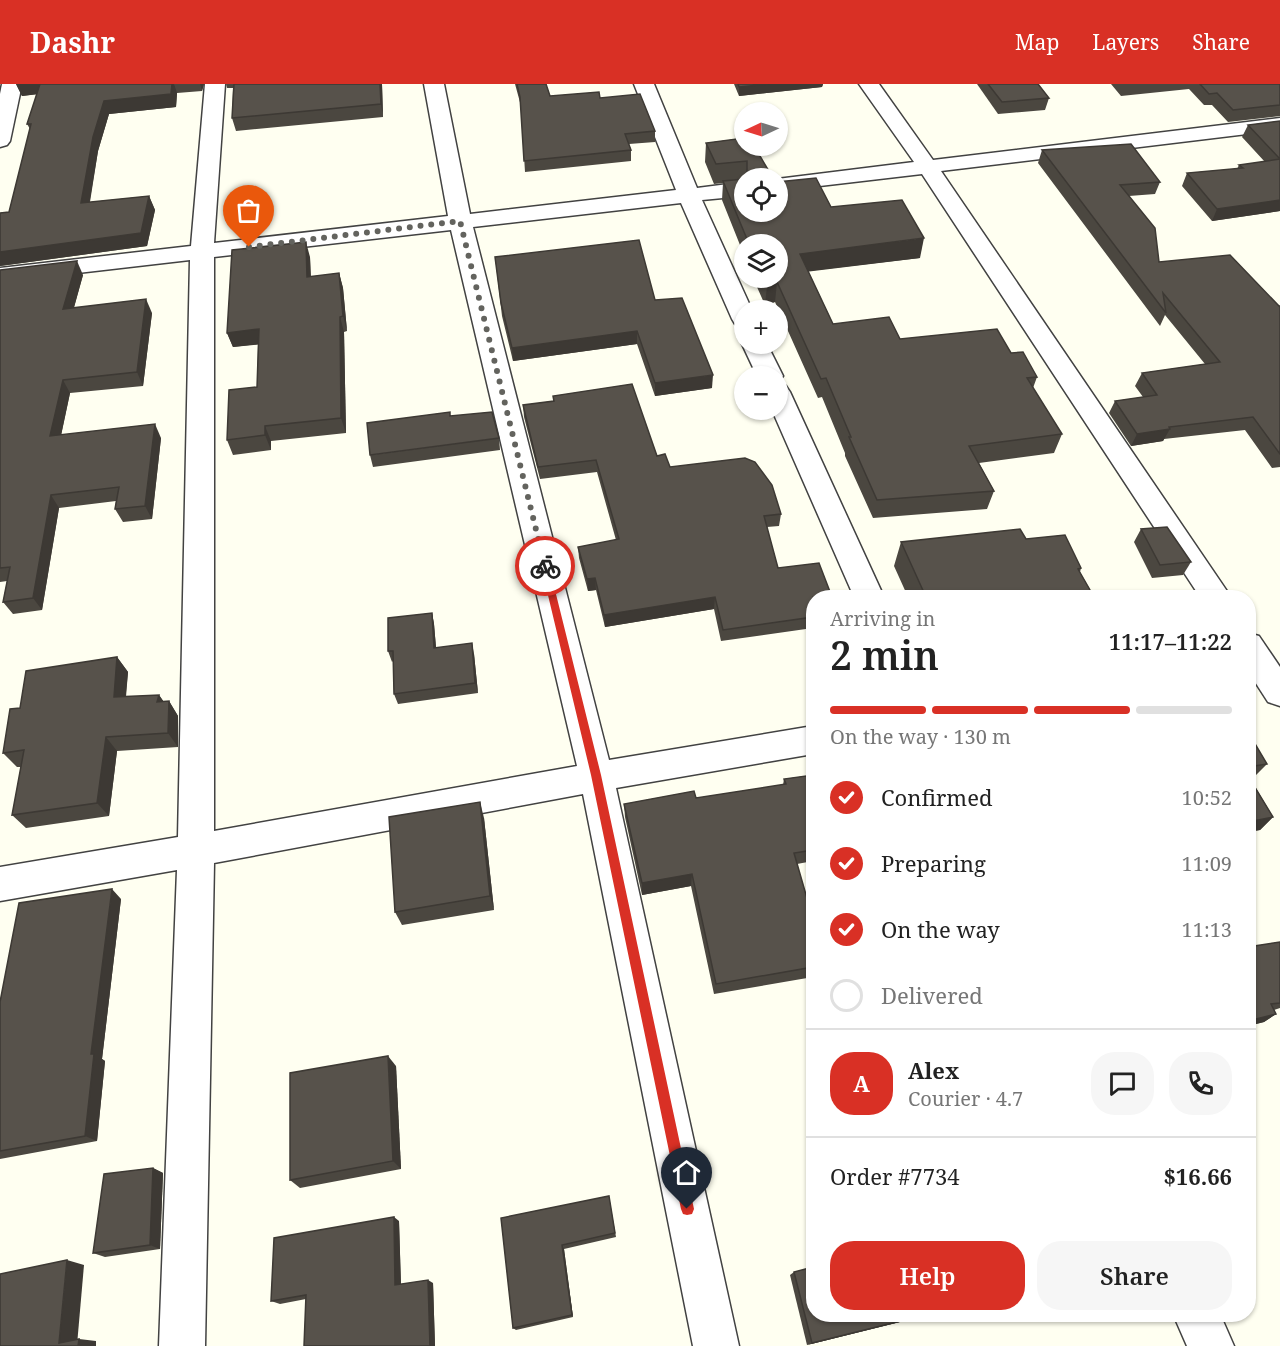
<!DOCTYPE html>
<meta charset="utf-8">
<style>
:root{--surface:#fff;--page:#f6f6f6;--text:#222;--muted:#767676;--line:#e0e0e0;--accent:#d93025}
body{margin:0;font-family:"Noto Serif",serif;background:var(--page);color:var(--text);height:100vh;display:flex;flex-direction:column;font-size:22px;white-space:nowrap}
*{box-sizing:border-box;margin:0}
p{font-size:20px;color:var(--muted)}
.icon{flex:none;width:33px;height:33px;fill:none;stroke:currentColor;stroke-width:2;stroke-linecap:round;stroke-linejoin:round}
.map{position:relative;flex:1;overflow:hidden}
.details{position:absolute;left:806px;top:506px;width:450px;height:732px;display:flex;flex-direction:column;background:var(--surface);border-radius:24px;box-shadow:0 2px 4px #0004}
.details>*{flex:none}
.needle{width:39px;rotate:266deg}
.controls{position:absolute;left:734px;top:18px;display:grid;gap:12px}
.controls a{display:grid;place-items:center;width:54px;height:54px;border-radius:50%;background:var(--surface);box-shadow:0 2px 4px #0004;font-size:30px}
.pin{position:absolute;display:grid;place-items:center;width:51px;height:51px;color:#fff;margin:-62px -26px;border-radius:50% 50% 50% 0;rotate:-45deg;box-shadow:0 0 6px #0007}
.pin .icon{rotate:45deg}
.courier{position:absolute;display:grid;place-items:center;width:60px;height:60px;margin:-30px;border:4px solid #d93025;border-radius:50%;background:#fff;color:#222;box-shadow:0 2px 8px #0007}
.head em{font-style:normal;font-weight:600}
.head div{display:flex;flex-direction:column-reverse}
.head{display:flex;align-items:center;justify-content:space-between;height:102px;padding:0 24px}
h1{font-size:39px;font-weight:600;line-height:45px}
.bar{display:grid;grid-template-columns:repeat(4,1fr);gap:9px 6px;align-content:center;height:72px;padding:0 24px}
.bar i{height:8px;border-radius:4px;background:var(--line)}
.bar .current{background:var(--accent)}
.bar p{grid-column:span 4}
.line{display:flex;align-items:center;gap:15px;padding:0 24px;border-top:2px solid var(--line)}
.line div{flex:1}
.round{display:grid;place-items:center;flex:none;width:63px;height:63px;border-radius:24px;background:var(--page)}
ol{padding:0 24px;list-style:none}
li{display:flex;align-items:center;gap:18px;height:66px}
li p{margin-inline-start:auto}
li .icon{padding:6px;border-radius:50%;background:var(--accent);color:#fff;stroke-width:4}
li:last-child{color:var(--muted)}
li i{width:33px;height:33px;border:3px solid var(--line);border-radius:50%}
.cta{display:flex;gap:12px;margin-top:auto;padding:12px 24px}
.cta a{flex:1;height:69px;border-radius:24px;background:var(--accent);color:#fff;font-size:24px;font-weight:600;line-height:69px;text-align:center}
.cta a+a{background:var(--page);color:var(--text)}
header{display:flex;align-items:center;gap:36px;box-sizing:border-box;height:84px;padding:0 30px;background:var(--accent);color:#fff}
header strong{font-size:28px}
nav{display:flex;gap:33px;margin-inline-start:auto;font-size:21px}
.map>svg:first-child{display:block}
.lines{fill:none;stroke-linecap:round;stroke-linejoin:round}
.street-casing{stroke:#424242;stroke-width:3}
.street{fill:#fff;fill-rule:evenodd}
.wall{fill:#4b4740}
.shaded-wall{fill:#3d3934}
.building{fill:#57524b;stroke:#3d3934;stroke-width:1.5}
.route{fill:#d93025}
.done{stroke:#63635e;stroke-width:6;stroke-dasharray:0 10.8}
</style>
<header>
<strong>Dashr</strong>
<nav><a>Map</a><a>Layers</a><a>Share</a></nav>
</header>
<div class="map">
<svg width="1280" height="1262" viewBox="0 0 1280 1262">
<rect width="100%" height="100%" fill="#fffff1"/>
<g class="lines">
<g class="street-casing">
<g id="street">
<path d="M2,0H22L10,57L7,61L0,63V10Z"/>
<path d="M205,0H225L214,159L448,132L424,0H444L470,130L676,106L634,0H654L697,104L744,98V112L702,116L752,226H744V243L735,240L732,235L681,119L473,143L609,676L813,642V670L616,704L739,1262H693L583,710L214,779L205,1262H159L177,786L0,817V783L178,753L190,176L0,198V184L191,162ZM451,146L577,682L214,747V173Z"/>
<path d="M859,0H879L933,76L1280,34V46L941,87L1231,513H1200L922,90L777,107V95L914,78Z"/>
<path d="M744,258V260H767L783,292L779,298H777V292H757L742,260Z"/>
<path d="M777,299L786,302L790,308L884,513H854L772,326H777Z"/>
<path d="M1248,549L1259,552L1280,583V622L1268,618L1248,587Z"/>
<path d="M1173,1230H1220L1234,1262H1187Z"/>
</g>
</g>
<use href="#street" class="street"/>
</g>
<g class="wall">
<path d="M16,0H204L202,7L177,9L176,23L109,30L98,67L90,118L149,112L155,126L147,162L0,182V129L9,128L30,45L27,40L37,10L22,12Z"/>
<path d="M226,0H382L383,33L236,47L232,34L233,4H227Z"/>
<path d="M515,0H546L550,12L600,14L655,47V58L629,60L631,66V77L525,88L521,22Z"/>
<path d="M734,0H823L822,3L739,12Z"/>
<path d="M977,0H1038L1049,14L1045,26L998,30Z"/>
<path d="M1111,0H1280V32L1228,38L1212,21H1204L1189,5L1121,12Z"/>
<path d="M1280,37V127L1212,137L1182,102L1187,89L1237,85L1239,81L1265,78L1242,53L1248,41Z"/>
<path d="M744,54L773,94H744L831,123L920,174L808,187L833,240L900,255L1011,269L1037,293L1033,304L1062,350L1054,369L979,379L994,407L987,425L873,434L845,372V369L822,313L818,314L775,218L765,221L753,194H777V160H744V171L722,116L723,99L714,100L705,78L706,59Z"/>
<path d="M1042,66L1160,98L1155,110L1129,112L1159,178L1280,222V383L1272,384L1245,346L1164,355L1163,357L1131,362L1109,329L1115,317L1143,313L1135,302L1142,289L1205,280L1165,231L1160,242L1038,79Z"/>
<path d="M310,173L311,193L339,189L343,204L347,247L344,248L346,349L271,357V366L233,371L227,356L257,303L258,260L233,263L227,249Z"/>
<path d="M495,173L655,216L712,304L655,312L637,260L513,277L502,232Z"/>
<path d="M0,186L83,191L74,223L152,229L143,302L70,309L61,351L161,354L152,435L123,438L115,425L116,417L59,424L42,526L13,530L3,518L7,497L0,498Z"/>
<path d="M553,312L657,372L670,383L781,430L779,442L767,443L778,484L813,513V544L721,557L714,525L605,543L596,506L588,507L579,474L578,463L616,456L597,388L540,395L524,333L523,321L553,317Z"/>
<path d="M499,354L500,366L373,383L370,371Z"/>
<path d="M1141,445L1191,478L1183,491L1152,494L1134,458Z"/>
<path d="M1026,455L1081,484L1080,488L1094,513H908L894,482L901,458Z"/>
<path d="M432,529L434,540L436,564L474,570L478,609L398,620L394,610L393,577L392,578L388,567Z"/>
<path d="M117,573L128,588L126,613L159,611L163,617H169L178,632V663L117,667L109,732L26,744L12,731L21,683H17L3,669L20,624Z"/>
<path d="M1248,648L1267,680L1253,694H1250L1273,733L1260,746L1248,748Z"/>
<path d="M813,691V777L797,780L813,835V893L714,910L691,802L642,811L625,733L624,720L696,714L783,701L784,695Z"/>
<path d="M484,734L494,826L402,841L395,828Z"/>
<path d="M121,815L102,975L105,977L97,1057L0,1075V918Z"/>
<path d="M1280,858V924L1274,926L1276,930L1264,938L1248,942V863Z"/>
<path d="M396,982L401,1085L300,1104L290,1096Z"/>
<path d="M153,1084L163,1089L160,1165L105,1173L93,1169Z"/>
<path d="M609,1112L616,1153L564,1165L573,1233L516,1246L513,1244L501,1134Z"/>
<path d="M399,1137L401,1200L433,1199L435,1262H304L306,1215L280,1220L271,1217Z"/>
<path d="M794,1188L932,1230L807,1261L790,1191Z"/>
<path d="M959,1230H970L959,1232Z"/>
</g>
<g class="shaded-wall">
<path d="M16,0H43L48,9L22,12Z"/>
<path d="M172,0H174L177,9L176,23L109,30L98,67L87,133L81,119L93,53L104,17Z"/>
<path d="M200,0H204L202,7Z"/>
<path d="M380,0H382L383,33L381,20Z"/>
<path d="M769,0H823L822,3L739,12V3Z"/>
<path d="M149,112L155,126L147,162L0,182V168Z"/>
<path d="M1280,116V127L1212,137L1217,125Z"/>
<path d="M924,154L920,174L797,189L800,170Z"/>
<path d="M306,158L310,173L311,208L307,193Z"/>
<path d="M77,177L83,191L70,238L63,225Z"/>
<path d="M339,189L343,204L347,247L343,232Z"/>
<path d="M777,198L775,218L765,221L767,202Z"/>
<path d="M146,215L152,229L143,302L137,288Z"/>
<path d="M340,233L344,248L346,349L341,334Z"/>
<path d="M259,245L264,260L233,263L227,249Z"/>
<path d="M637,247V260L513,277L512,264Z"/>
<path d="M713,291L712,304L655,312V299Z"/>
<path d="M63,296L70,309L58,366L50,352Z"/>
<path d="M155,340L161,354L152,435L145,422Z"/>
<path d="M265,342L271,357V366L265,351Z"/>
<path d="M1170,345L1163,357L1131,362L1137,350Z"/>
<path d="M51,411L59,424L42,526L33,514Z"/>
<path d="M595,494L596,506L588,507L587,495Z"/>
<path d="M715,513L714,525L605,543L604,531Z"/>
<path d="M432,529L434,540L437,575L434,564Z"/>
<path d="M472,559L474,570L478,609L475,599Z"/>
<path d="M117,573L128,588L124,628L114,613Z"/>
<path d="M159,611L169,625V617L178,632V663L168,649L157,618Z"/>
<path d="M106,653L117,667L109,732L97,719Z"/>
<path d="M480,718L484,734L494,826L490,812Z"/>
<path d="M1273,733L1260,746L1248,748V738Z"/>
<path d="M692,790L691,802L642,811V799Z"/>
<path d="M112,805L121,815L102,975L105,977L97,1057L85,1052L91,970Z"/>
<path d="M1276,930L1264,938L1248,942V937Z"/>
<path d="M388,972L396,982L401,1085L393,1077Z"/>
<path d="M153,1084L163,1089L160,1165L150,1161Z"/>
<path d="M394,1133L399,1137L401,1204L395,1201Z"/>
<path d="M562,1161L564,1165L573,1233L572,1231Z"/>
<path d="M67,1176L84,1181L77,1261L59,1259Z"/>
<path d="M428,1196L433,1199L435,1262H430Z"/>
<path d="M929,1230H932L807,1261L812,1259Z"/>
<path d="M79,1255L96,1257V1262H78Z"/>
</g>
<g class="building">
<path d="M40,0H172L171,10L104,17L93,53L81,119L149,112L141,149L0,168V129L9,128L31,40H27Z"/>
<path d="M234,0H380L381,20L232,34Z"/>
<path d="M517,0H546L550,12L599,8L600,14L640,10L655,47L625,50L631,66L524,77L520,13Z"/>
<path d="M738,0H769L739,3Z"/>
<path d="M988,0H1038L1049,14L1002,18Z"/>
<path d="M1200,0H1280V21L1233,26L1217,9L1209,10Z"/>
<path d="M1280,37V75L1248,41Z"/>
<path d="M744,54V62H754L773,94H747V77L716,80L706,59Z"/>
<path d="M1131,60L1160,98L1120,101L1155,144L1159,178L1230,171L1279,222H1280V370L1253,333L1169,343L1170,345L1137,350L1115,317L1157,311L1142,289L1220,278L1163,209L1166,229L1042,66Z"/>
<path d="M1280,75V116L1217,125L1187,89L1243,84L1239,81Z"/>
<path d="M816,94L831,123L902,116L924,154L800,170L833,240L889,233L900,255L997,245L1011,269L1023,268L1037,293L1027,294L1062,350L969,362L994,407L877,416L849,353H851L826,294L821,295L777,198L767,202L763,194H777V160H749L723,97L744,95V128H777V98Z"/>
<path d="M639,156L655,216L682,214L713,291L655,299L637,247L512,264L501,219L495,173Z"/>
<path d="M306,158L307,193L339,189L343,232L340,233L341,334L265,342V351L227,356L229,306L257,303L259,245L227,249L232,166Z"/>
<path d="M77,177L63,225L146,215L137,288L63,296L50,352L155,340L145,422L115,425L119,403L51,411L33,514L3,518L10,483L0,484V186Z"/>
<path d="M632,300L657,372L665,370L670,383L745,374L755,378L772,401L781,430L764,432L778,484L819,479L832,513H813V533L723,546L715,513L604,531L595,494L587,495L578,463L619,455L596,376L538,383L523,321L554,317L553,312Z"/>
<path d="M450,328V332L492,328L499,354L370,371L367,339Z"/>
<path d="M1167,443L1191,478L1160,481L1141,445Z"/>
<path d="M1020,445L1026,455L1065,451L1081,484L1078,485L1094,513H926L901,458Z"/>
<path d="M432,529L434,564L472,559L475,599L394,610L393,567H388V534Z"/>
<path d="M117,573L114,613L159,611L157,618L169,617L168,649L106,653L97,719L12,731L24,666L3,669L10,625L20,624L26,587Z"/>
<path d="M1248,648L1267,680L1248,683Z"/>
<path d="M813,691V766L794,769L813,835V883L716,900L692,790L642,799L624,720L694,707L696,714L786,700L784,695Z"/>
<path d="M1248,692L1273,733L1248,738Z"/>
<path d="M480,718L490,812L395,828L389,733Z"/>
<path d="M112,805L91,970H94L85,1052L0,1067V918L19,819Z"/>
<path d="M1280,858V919L1271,920L1276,930L1248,937V863Z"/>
<path d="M388,972L393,1077L290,1096V989Z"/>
<path d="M153,1084L150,1161L93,1169L104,1090Z"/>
<path d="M609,1112L615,1149L562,1161L572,1231L513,1244L501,1134Z"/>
<path d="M394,1133L395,1201L428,1196L430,1262H304L306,1211L271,1217L274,1154Z"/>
<path d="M67,1176L59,1259L79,1255L78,1262H0V1190Z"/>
<path d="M813,1183V1230H929L812,1259L794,1188Z"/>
</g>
<path class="route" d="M545,479L549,482L601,691L694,1125L692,1130L687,1131L683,1130L681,1125L591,691L541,482Z"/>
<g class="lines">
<path class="done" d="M249,163L460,137L545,482"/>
</g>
</svg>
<div class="controls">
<a><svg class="needle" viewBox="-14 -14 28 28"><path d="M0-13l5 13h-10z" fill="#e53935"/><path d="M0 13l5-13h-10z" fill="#767676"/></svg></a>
<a><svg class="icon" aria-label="locate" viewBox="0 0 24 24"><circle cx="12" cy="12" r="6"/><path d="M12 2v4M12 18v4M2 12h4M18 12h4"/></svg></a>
<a><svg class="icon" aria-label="layers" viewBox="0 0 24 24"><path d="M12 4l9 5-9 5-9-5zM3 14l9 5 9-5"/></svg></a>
<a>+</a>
<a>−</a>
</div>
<div class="pin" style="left:249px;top:163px;background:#ea580c"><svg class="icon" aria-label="bag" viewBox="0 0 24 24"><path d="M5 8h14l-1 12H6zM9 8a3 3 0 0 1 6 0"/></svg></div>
<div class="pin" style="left:687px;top:1125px;background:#1f2937"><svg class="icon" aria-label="home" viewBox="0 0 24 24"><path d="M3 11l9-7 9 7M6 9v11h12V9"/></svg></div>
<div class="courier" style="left:545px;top:482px"><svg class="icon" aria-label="bike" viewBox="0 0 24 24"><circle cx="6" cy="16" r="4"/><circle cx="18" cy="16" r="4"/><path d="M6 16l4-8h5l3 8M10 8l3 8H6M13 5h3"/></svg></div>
<section class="details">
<div class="head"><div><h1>2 min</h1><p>Arriving in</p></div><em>11:17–11:22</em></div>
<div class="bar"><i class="current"></i><i class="current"></i><i class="current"></i><i></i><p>On the way · 130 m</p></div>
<ol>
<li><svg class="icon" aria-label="check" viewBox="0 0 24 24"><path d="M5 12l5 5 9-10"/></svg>Confirmed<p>10:52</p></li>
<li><svg class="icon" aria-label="check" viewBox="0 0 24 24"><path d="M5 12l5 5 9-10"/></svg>Preparing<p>11:09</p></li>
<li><svg class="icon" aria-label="check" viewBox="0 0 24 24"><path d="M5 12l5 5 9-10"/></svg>On the way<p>11:13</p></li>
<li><i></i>Delivered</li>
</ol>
<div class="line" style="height:108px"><b class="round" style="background:var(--accent);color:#fff">A</b><div><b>Alex</b><p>Courier · 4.7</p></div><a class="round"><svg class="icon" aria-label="chat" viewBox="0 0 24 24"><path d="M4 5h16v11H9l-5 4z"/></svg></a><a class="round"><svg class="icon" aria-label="phone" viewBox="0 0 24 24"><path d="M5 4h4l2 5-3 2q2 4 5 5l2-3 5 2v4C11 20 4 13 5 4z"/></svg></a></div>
<div class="line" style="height:78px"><div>Order #7734</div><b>$16.66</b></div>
<div class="cta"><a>Help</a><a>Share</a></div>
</section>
</div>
